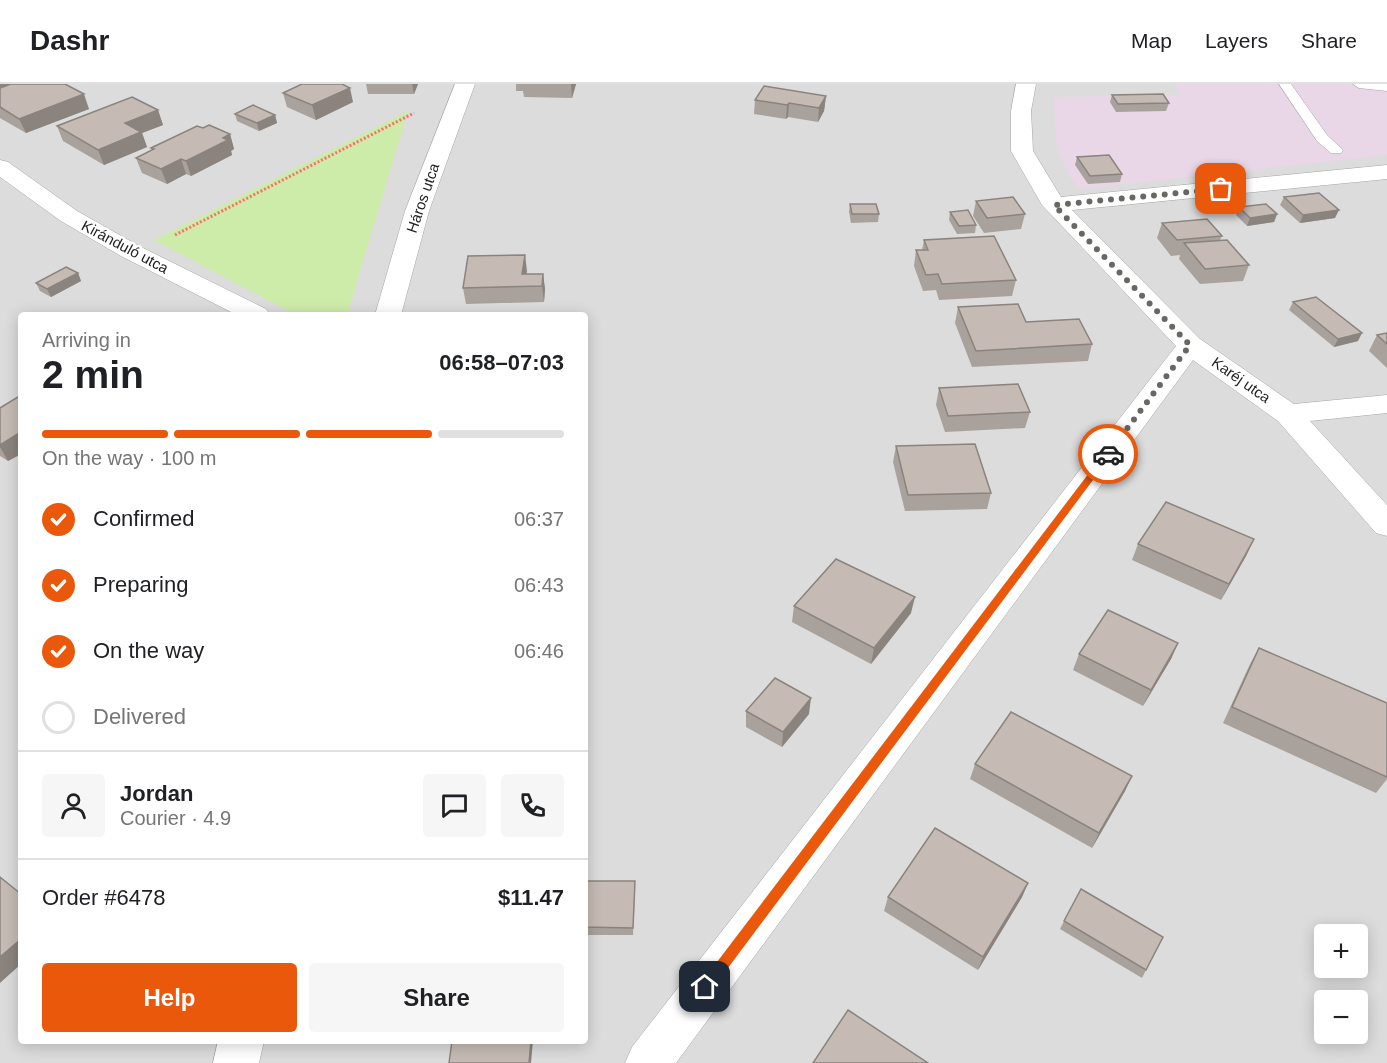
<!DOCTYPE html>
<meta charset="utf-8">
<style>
:root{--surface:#fff;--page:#f6f6f6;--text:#202124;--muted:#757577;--line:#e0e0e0;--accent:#ea580c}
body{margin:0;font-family:Arial,sans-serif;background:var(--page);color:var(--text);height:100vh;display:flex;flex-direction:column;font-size:22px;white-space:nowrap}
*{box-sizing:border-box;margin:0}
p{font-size:20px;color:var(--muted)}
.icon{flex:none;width:33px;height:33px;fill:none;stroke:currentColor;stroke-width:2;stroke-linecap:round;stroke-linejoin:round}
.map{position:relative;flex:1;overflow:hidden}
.panel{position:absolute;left:18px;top:228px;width:570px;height:732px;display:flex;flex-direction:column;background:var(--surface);border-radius:6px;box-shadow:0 3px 15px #0003}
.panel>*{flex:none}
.controls{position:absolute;left:1314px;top:840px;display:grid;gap:12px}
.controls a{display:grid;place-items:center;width:54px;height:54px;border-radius:6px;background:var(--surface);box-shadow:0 3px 15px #0003;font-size:30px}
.pin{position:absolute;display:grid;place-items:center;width:51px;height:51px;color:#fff;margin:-26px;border-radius:12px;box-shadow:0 3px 9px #0006}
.courier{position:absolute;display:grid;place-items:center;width:60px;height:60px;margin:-30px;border:4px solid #ea580c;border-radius:50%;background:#fff;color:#222;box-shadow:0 2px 8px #0007}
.overview em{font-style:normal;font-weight:700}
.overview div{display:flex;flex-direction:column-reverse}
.overview{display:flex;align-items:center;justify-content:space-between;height:102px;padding:0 24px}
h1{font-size:39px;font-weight:700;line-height:45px}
.bar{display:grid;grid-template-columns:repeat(4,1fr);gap:9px 6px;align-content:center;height:72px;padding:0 24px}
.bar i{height:8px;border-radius:4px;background:var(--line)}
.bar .on{background:var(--accent)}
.bar p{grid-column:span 4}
.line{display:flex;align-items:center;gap:15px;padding:0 24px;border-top:2px solid var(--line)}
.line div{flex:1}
.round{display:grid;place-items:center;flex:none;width:63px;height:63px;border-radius:6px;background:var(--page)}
ol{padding:0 24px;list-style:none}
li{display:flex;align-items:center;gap:18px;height:66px}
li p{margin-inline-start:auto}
li .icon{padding:6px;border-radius:50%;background:var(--accent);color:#fff;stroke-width:4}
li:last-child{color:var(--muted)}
li i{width:33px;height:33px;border:3px solid var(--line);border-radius:50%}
.button{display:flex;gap:12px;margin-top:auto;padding:12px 24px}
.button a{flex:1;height:69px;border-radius:6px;background:var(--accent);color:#fff;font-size:24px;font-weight:700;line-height:69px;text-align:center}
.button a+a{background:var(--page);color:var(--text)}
header{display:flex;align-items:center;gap:36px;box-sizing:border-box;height:84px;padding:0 30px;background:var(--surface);border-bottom:2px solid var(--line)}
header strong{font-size:28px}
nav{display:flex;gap:33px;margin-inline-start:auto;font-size:21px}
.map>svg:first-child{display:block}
.residential{fill:#dddcdc;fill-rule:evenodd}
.industrial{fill:#e9d7e7}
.grass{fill:#ceeca9}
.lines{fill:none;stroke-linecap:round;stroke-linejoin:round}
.service-casing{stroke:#a6a6a6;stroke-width:1}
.minor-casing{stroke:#a6a6a6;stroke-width:1}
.tertiary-casing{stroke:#a6a6a6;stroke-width:1}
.path{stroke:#fe6d68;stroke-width:3;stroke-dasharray:2 2;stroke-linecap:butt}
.service{fill:#fff;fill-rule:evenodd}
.minor{fill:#fff;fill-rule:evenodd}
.tertiary{fill:#fff;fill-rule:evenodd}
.wall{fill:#a9a19b}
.shaded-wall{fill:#8a837e}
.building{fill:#c5bbb4;stroke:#8a837e;stroke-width:1.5}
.route{fill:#ea580c}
.done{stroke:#686764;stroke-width:6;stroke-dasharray:0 10.8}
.labels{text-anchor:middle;stroke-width:5;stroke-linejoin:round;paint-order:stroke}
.far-street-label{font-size:15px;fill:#1f1f1f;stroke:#fff}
</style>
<header>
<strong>Dashr</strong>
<nav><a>Map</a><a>Layers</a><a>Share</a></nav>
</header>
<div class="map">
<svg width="1387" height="979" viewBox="0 0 1387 979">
<rect width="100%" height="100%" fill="#f0ece5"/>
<path class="residential" d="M0,0H1387V979H0ZM21,231H585V957H21ZM1324,850H1358V884H1324ZM1324,916H1358V950H1324Z"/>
<path class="industrial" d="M1175,0H1387V71L1080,105L1069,92L1057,63L1053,13L1179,11Z"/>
<path class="grass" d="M408,27L347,231H296L154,156Z"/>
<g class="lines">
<g class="service-casing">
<g id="service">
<path d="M1279,0H1291L1327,51L1343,66L1341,69H1331L1317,57Z"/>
<path d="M1353,0H1387V7L1359,4Z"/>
</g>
</g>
<g class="minor-casing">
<g id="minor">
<path d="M1016,0H1036L1031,27L1033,67L1061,113L1387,81V95L1072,126L1200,255L1294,320L1387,311V329L1310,337L1387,421V452L1376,449L1278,337L1193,276L676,979H625L632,963L1176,262L1042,121L1011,67V27Z"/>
<path d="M0,76L8,78L77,127L139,162L266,225L270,231H237L121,172L61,137L0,93Z"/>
</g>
</g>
<g class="tertiary-casing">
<g id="tertiary">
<path d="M455,0H475L429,127L401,231H375L405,127Z"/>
<path d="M218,957H264L259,979H213Z"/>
</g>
</g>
<path class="path" d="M175,151L414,29"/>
<use href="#service" class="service"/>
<use href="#minor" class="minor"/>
<use href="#tertiary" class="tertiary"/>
</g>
<g class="wall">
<path d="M0,0L89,25L26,49L0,34Z"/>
<path d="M366,0H418L414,10H368Z"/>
<path d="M516,0H576L572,14L524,13L523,7H516Z"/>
<path d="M283,9L353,18L316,36L287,23Z"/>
<path d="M1112,11L1169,19L1166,27L1116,28L1110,18Z"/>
<path d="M826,12L824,27L818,38L788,33L786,35L754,30L755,16Z"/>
<path d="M158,26L163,41L142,49L147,63L104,81L63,57L57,42Z"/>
<path d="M235,30L275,31L277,39L259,47L237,37Z"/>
<path d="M203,44L230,50L234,65L231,67L232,71L191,92L186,90L167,100L142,89L136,74L152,66L151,64Z"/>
<path d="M1077,73L1122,90L1120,98L1088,100L1075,81Z"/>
<path d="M1284,113L1335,134L1300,139L1280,121Z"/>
<path d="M976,117L1025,130L1021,145L984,149L973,132Z"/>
<path d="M850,120L879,130L878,138L851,139L849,128Z"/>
<path d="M1239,123L1277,130L1274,138L1247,142L1236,131Z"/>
<path d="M950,128L976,141L975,149L957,150L949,136Z"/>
<path d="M1162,139L1222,152L1220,156L1249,181L1243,197L1200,200L1179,175L1180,171L1171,172L1157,154Z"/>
<path d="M924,156L1016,196L1012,212L939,216L936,206L923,207L914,182L916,166H922Z"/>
<path d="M525,171L526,190H543L545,205L544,218L466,220L463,204Z"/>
<path d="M78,189L81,197L51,213L40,207L36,199Z"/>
<path d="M1293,218L1358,257L1334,263L1289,226Z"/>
<path d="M958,223L1026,238L1092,260L1088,277L972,283L955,239Z"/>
<path d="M1387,249V284L1369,267L1377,251Z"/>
<path d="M939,304L1030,328L1025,344L945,348L936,321Z"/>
<path d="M21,311V370L8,377L0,372V324Z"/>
<path d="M896,362L991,409L987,425L905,427L893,378Z"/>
<path d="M1254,455L1246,472L1221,516L1132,476L1138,460Z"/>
<path d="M794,522L911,529L871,580L792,538Z"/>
<path d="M1178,559L1171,575L1143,622L1073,586L1079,570Z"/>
<path d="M1259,564L1387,619V695L1376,709L1223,639L1250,580Z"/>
<path d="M746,627L809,630L782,663L746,643Z"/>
<path d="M975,680L1132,692L1125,707L1092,764L970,695Z"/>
<path d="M1028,799L1022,813L978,886L884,827L888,813Z"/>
<path d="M635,805L633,851H585V819Z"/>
<path d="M1081,805L1146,886L1142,894L1060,845Z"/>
</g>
<g class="shaded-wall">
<path d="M0,0H30L0,9Z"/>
<path d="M412,0H418L414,10Z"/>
<path d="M571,0H576L572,14Z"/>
<path d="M350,4L353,18L316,36L312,21Z"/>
<path d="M84,10L89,25L26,49L19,35Z"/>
<path d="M826,12L824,27L818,38L819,24Z"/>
<path d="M789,19L788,33L786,35L787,21Z"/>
<path d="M158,26L163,41L142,49L147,63L104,81L98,66L125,39Z"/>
<path d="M275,31L277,39L259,47L257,39Z"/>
<path d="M230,50L234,65L231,67L232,71L191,92L186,77Z"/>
<path d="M181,75L186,90L167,100L161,85Z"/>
<path d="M1339,126L1335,134L1300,139L1303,131Z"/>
<path d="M1277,130L1274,138L1247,142L1250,134Z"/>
<path d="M525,171L527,187L525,203L522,190Z"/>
<path d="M78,189L81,197L51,213L47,205Z"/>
<path d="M543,190L545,205L544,218L542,202Z"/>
<path d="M1362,249L1358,257L1334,263L1338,255Z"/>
<path d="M21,348V370L8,377L0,363V361Z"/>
<path d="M1254,455L1246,472L1221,516L1229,500Z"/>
<path d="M915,513L911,529L871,580L874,564Z"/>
<path d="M1178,559L1171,575L1143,622L1151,606Z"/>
<path d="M811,614L809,630L782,663L783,648Z"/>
<path d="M1132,692L1125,707L1092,764L1099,749Z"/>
<path d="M1028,799L1022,813L978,886L983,873Z"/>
<path d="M21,855V880L0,899V873Z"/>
<path d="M531,957H533L531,979H529Z"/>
</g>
<g class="building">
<path d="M11,0H65L84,10L19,35L0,23V4Z"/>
<path d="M302,0H342L350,4L312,21L283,9Z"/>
<path d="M764,2L826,12L819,24L789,19L787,21L755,16Z"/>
<path d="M1163,10L1169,19L1118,20L1112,11Z"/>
<path d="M132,13L158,26L125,39L141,48L98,66L57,42Z"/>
<path d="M253,21L275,31L257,39L235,30Z"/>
<path d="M209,41L230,50L223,54L228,56L186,77L181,75L161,85L136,74L154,65L151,64L197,42L203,44Z"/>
<path d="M1109,71L1122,90L1090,92L1077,73Z"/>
<path d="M1319,109L1339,126L1303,131L1284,113Z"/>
<path d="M1013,113L1025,130L987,134L976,117Z"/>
<path d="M850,120H876L879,130H852Z"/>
<path d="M1266,120L1277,130L1250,134L1239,123Z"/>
<path d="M968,126L976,141L959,142L950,128Z"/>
<path d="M1207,135L1222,152L1177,156L1162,139Z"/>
<path d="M994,152L1016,196L942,200L938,190L926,191L916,166H928L924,156Z"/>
<path d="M1227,156L1249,181L1205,185L1184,159Z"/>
<path d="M525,171L522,190H543L542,202L463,204L468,172Z"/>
<path d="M66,183L78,189L47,205L36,199Z"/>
<path d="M1316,213L1362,249L1338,255L1293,218Z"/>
<path d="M1018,220L1026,238L1079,235L1092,260L976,267L958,223Z"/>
<path d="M1387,249V260L1377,251Z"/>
<path d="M1018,300L1030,328L948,332L939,304Z"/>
<path d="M21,311V348L0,361V324Z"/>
<path d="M975,360L991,409L908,411L896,362Z"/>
<path d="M1166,418L1254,455L1229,500L1138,460Z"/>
<path d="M836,475L915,513L874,564L794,522Z"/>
<path d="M1108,526L1178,559L1151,606L1079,570Z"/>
<path d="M1259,564L1387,619V693L1232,623Z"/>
<path d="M775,594L811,614L783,648L746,627Z"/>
<path d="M1011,628L1132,692L1099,749L975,680Z"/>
<path d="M935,744L1028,799L983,873L888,813Z"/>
<path d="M0,793L21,810V855L0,873Z"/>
<path d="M587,797H635L633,844L585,843V819Z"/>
<path d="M1081,805L1163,853L1146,886L1064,837Z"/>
<path d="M848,926L928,979H813Z"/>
<path d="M452,957H531L529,979H449Z"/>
</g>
<path class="route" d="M1108,367L1111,368V372L710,908L705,910L701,908L699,903L701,899L1105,368Z"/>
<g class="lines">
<path class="done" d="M1108,370L1190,261L1054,121L1221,105"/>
</g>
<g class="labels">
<g class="far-street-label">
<text transform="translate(423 114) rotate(-71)" y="5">Háros utca</text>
<text transform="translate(125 163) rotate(28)" y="5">Kiránduló utca</text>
<text transform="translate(1241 296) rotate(35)" y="5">Karéj utca</text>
</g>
</g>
</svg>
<div class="controls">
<a>+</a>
<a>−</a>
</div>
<div class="pin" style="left:1221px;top:105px;background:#ea580c"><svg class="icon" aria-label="bag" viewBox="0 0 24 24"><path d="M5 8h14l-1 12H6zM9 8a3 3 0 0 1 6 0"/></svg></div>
<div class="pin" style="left:705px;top:903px;background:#1f2937"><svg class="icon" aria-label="home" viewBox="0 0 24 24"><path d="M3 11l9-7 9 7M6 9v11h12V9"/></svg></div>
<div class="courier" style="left:1108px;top:370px"><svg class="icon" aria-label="car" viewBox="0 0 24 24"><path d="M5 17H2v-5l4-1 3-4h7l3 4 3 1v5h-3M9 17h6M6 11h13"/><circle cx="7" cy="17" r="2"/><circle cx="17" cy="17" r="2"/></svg></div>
<section class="panel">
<div class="overview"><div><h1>2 min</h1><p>Arriving in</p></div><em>06:58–07:03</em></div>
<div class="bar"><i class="on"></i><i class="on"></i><i class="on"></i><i></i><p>On the way · 100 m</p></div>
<ol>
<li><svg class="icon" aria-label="check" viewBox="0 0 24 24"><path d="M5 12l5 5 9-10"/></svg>Confirmed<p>06:37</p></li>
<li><svg class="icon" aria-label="check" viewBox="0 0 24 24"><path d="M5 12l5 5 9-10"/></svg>Preparing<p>06:43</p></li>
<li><svg class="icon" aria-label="check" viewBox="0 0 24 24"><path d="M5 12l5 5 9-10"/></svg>On the way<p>06:46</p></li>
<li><i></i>Delivered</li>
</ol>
<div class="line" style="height:108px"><a class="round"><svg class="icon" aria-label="person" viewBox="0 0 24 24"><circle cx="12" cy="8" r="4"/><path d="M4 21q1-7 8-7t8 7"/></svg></a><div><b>Jordan</b><p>Courier · 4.9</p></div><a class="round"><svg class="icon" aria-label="chat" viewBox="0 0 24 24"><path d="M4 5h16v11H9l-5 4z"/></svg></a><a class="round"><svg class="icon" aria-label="phone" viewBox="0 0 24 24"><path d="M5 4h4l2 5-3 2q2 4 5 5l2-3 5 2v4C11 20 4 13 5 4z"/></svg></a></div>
<div class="line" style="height:78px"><div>Order #6478</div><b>$11.47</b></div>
<div class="button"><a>Help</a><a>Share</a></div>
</section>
</div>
